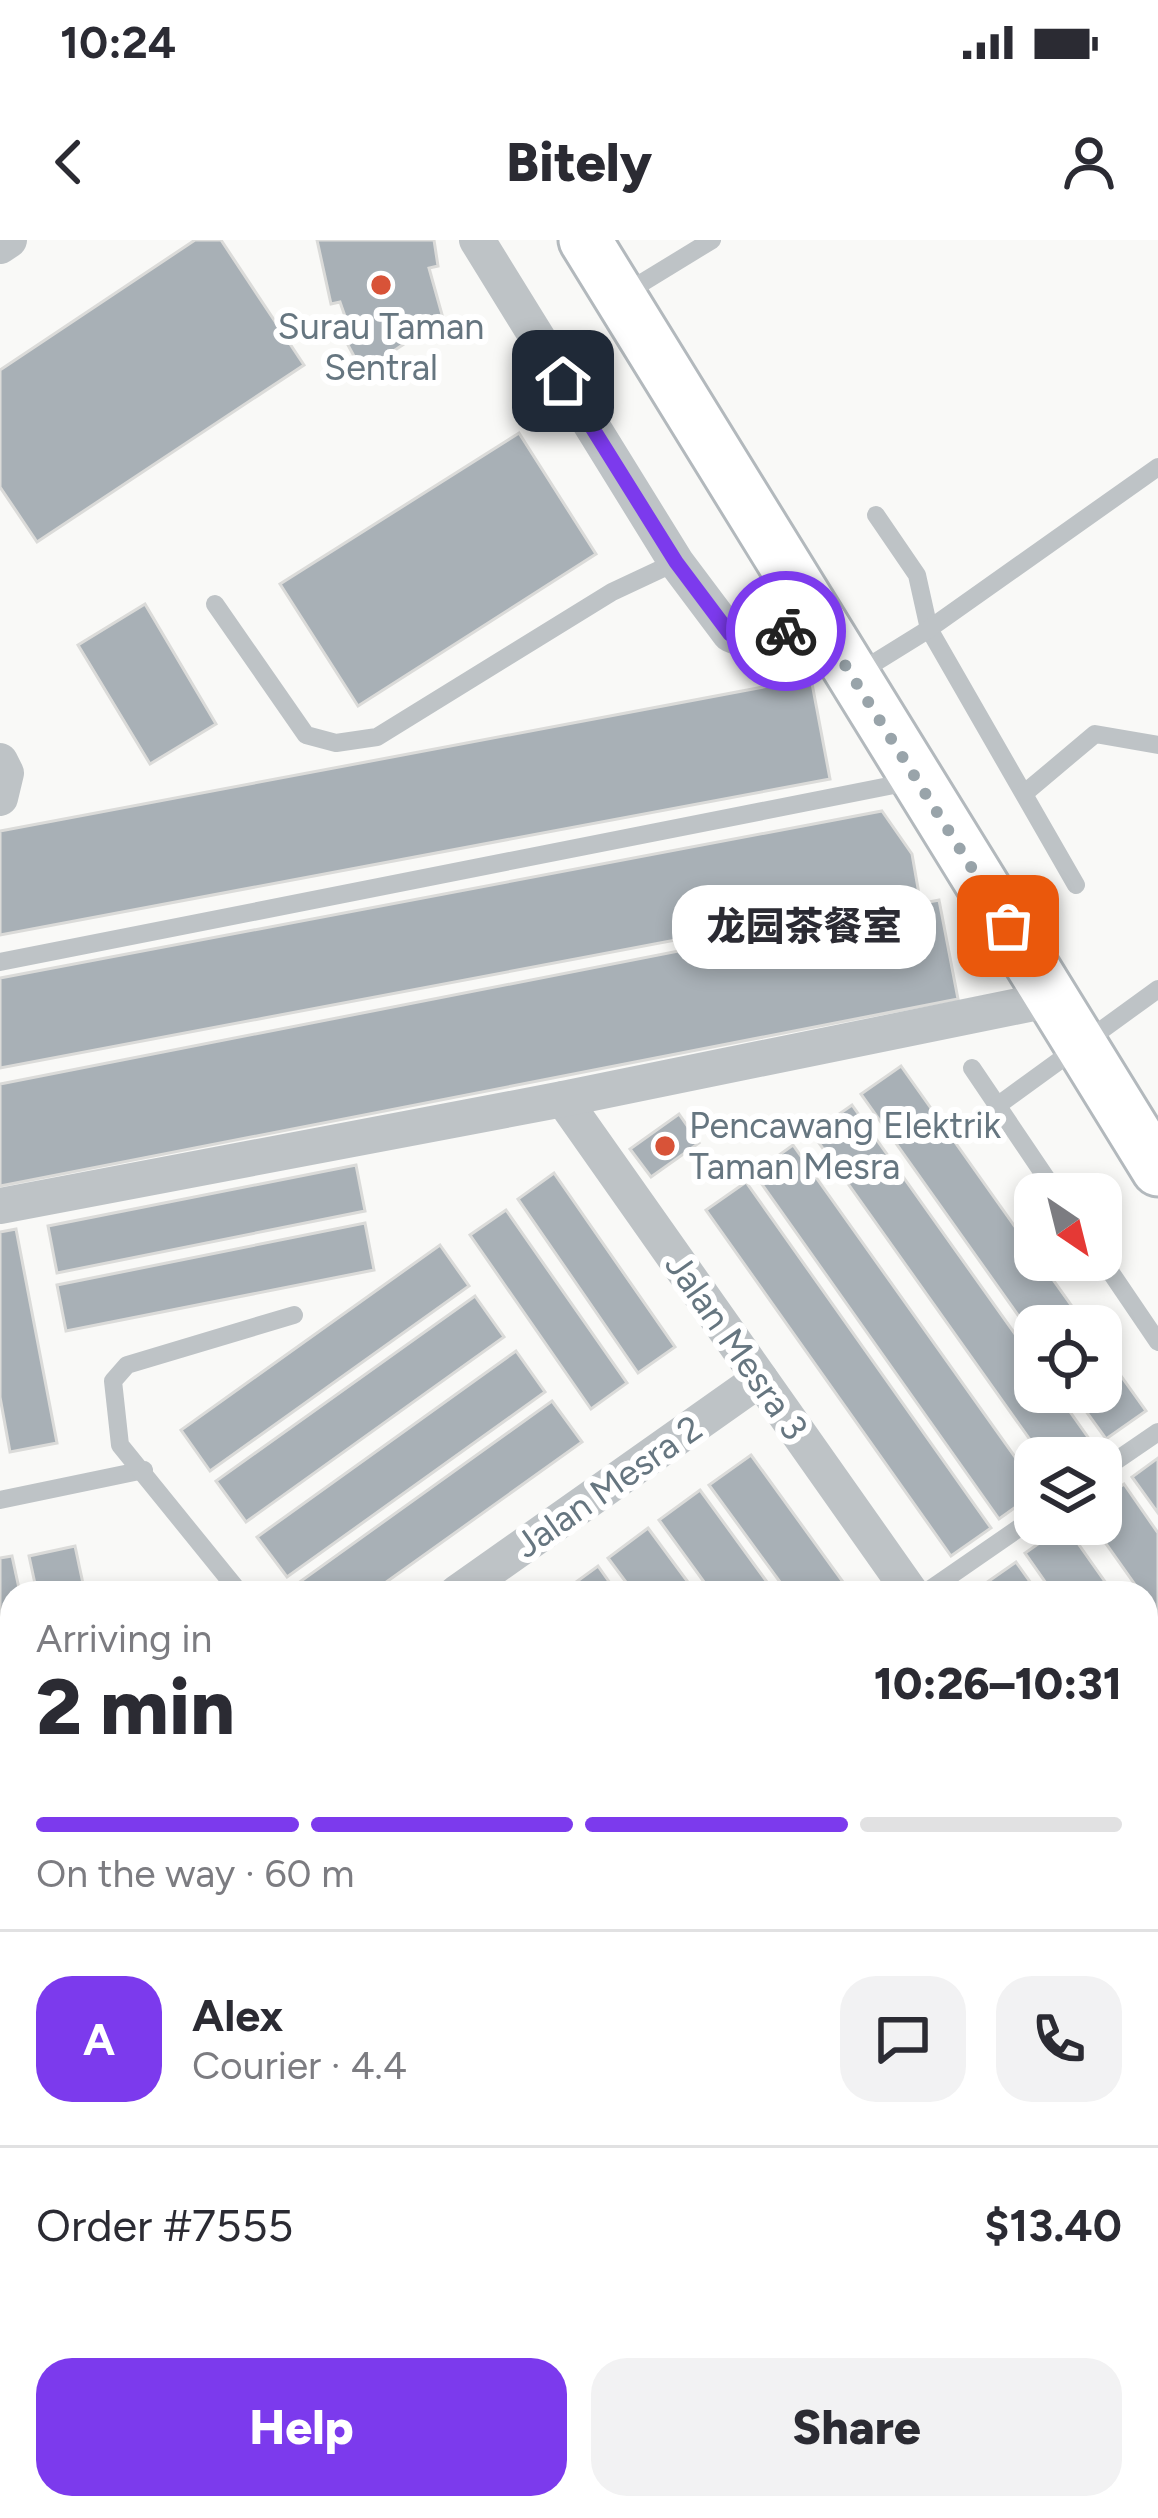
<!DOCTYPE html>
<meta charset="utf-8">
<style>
:root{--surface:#fff;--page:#f2f2f3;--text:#2b2b33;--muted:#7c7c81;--line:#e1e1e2;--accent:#7c3aed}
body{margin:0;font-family:Figtree,"Noto Sans SC",sans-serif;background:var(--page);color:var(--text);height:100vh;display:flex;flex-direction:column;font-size:45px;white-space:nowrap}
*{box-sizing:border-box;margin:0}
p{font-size:39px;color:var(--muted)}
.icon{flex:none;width:66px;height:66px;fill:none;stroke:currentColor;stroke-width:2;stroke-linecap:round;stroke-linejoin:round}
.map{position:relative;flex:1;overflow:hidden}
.panel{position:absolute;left:0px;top:1341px;width:1158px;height:939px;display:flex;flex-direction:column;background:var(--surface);border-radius:36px 36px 0 0;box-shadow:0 6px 18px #0003}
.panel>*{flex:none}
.needle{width:78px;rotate:145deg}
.buttons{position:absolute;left:1014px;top:933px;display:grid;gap:24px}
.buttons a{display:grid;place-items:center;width:108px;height:108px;border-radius:24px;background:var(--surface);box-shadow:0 6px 18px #0003;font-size:60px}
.pin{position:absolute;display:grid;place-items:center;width:102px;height:102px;color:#fff;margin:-51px;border-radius:24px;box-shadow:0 6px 18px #0006}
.courier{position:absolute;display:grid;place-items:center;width:120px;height:120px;margin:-60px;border:9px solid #7c3aed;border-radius:50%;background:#fff;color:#222;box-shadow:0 3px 15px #0007}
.bubble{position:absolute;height:84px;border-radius:36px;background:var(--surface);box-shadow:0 6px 18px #0003;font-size:39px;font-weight:800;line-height:84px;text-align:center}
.summary em{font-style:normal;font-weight:800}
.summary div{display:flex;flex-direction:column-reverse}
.summary{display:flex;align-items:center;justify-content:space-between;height:204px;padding:0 36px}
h1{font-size:78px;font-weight:800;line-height:90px}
.bar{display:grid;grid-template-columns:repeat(4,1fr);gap:18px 12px;align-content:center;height:144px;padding:0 36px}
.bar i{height:15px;border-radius:9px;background:var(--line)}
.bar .active{background:var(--accent)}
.bar p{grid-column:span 4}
.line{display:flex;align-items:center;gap:30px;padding:0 36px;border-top:3px solid var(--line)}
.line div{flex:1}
.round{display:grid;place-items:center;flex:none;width:126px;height:126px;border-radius:36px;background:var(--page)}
.cta{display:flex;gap:24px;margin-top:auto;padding:24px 36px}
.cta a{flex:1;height:138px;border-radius:36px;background:var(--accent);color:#fff;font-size:48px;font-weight:800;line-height:138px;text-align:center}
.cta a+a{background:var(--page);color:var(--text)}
.status{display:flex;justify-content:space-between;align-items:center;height:84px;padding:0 60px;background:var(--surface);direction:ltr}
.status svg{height:33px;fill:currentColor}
header{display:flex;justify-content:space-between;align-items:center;height:156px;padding:0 36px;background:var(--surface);font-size:54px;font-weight:800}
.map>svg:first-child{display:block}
.green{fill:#d9ddd6}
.building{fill:#a8b0b6;stroke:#dbdbd9;stroke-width:3}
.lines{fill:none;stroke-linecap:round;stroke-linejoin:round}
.secondary-casing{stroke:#b3b9bd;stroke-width:57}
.service{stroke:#bec3c6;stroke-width:18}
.minor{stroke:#bec3c6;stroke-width:36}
.secondary{stroke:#fff;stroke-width:51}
.done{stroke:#99a4aa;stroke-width:12;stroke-dasharray:0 21.6}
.route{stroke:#7c3aed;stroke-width:15}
.poi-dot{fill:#d85338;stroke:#fff;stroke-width:4.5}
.labels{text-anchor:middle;stroke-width:12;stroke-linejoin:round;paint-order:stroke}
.poi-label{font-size:36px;fill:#667680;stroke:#fff}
.street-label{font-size:36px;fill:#667680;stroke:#fff}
</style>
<div class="status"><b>10:24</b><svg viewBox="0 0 49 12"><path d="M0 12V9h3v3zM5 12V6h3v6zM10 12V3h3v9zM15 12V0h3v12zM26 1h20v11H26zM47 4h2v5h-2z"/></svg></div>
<header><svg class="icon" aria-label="back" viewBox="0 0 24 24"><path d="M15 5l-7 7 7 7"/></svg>Bitely<svg class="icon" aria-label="person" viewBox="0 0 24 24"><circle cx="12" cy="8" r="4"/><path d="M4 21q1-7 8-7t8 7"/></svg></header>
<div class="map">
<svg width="1158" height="2278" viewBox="0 0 1158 2278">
<rect width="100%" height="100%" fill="#f9f9f7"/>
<path class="green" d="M1146,2192L1158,2195V2278H480L474,2268H1146Z"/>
<g class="building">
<path d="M195,0H221L304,125L37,302L0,247V130Z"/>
<path d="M317,0H434L438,26L429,28L443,78L380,120L355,118L342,94L347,82L340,62L331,64Z"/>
<path d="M519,193L596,314L358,466L280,344Z"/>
<path d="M145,364L216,484L150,524L78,405Z"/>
<path d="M811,438L830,539L0,695V591Z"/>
<path d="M882,571L912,614L919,654L0,828V738Z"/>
<path d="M939,660L958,759L0,946V844Z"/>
<path d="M901,826L1035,1015V1020H1039L1086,1086H1035V1099L861,854Z"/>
<path d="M852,865L1035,1122V1152H1056L1097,1210L1087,1218H1043L812,893Z"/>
<path d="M679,874L699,903L651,937L630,909Z"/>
<path d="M793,905L1035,1245V1253L999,1279L754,933Z"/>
<path d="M356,925L365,971L57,1033L48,986Z"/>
<path d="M554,933L675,1107L638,1133L518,959Z"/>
<path d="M746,942L991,1288L951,1316L706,970Z"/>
<path d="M506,970L627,1143L591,1169L470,995Z"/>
<path d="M365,983L374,1030L66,1091L57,1045Z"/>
<path d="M16,989L57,1203L10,1212L0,1157V992Z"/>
<path d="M440,1005L469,1046L210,1231L181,1190Z"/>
<path d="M475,1056L504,1097L246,1282L216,1241Z"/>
<path d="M1101,1108L1146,1171L1106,1199L1072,1152H1101Z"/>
<path d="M516,1111L545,1152L287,1337L257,1297Z"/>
<path d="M552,1161L582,1202L371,1353H299L294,1346Z"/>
<path d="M751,1215L851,1353H788L709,1245Z"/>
<path d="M1158,1218V1273L1132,1237Z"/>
<path d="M1124,1244L1158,1293V1377L1146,1360V1353H1141L1092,1284H1101V1260Z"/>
<path d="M700,1250L775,1353H712L659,1280Z"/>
<path d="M1065,1285L1113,1353H1053L1025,1313Z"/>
<path d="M648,1288L696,1353H634L608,1318Z"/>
<path d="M75,1306L85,1353H37L29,1316Z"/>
<path d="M12,1316L20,1353H12V1533L0,1480V1318Z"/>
<path d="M1016,1322L1038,1353H978L976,1350Z"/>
<path d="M598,1326L617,1353H561Z"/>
<path d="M1146,1400L1158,1417V1501L1146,1484Z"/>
<path d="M1146,1506L1158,1523V1607L1146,1590Z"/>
<path d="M0,1670L12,1671V1776L0,1775Z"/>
<path d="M1146,1921L1158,1923V1974L1146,1972Z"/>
<path d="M1146,1983L1158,1985V2037L1146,2035Z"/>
<path d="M57,2268H104L111,2278H49L47,2275Z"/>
</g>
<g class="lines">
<g class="secondary-casing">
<path id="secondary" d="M585,0L1158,930"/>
</g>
<g class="service">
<path d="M622,55L712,0"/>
<path d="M876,275L917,335L929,389L1076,645"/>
<path d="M215,364L306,495L336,503L377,497L612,352L676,322"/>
<path d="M858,433L929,389L1158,227"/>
<path d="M1026,552L1095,494L1158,505"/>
<path d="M0,722L914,541"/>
<path d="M972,828L1057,954"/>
<path d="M997,866L1158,749"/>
<path d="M1101,1018L1158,1102"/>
<path d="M1101,1231L1158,1192"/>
<path d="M0,1260L144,1230"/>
<path d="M240,1353L120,1205L113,1141L127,1125L294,1075"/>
<path d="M925,1353L1035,1277"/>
<path d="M1146,1808L1158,1799"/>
<path d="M1146,1855L1158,1862"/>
<path d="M0,1956L12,1922"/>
<path d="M0,2051L12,2062"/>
<path d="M1146,2069L1158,2071"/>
</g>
<g class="minor">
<path d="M477,0L676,322L730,394L752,403L817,380"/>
<path d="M0,6L9,0"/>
<path d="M0,521L6,533L0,558"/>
<path d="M563,859L911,1353"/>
<path d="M0,966L563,859L1053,759"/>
<path d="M457,1353L760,1139"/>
<path d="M1146,1687L1158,1704"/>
<path d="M0,1810L12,1813"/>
<path d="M436,2268L443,2278"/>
<path d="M322,2278L337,2268"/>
</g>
<use href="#secondary" class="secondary"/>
</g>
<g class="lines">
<path class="done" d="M786,391L817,380L1008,686"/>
<path class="route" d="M563,141L676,322L730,394L752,404L786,391"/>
</g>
<g class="poi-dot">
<circle cx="381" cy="45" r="12"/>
<circle cx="665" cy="906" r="12"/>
</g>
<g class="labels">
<g class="poi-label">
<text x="381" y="99">Surau Taman<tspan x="381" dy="41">Sentral</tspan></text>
<text x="689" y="898" text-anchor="start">Pencawang Elektrik<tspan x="689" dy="41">Taman Mesra</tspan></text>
</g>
<g class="street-label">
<text transform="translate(737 1106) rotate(55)" y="13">Jalan Mesra 3</text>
<text transform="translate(608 1246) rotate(-35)" y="13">Jalan Mesra 2</text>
</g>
</g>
</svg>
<div class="buttons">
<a><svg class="needle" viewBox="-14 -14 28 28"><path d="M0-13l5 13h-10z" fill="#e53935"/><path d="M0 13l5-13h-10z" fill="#7c7c81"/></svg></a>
<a><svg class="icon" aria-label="locate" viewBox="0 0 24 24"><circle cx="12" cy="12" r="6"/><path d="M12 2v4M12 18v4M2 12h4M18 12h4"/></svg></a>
<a><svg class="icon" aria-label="layers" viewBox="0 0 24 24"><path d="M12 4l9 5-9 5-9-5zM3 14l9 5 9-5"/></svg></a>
</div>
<div class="pin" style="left:1008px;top:686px;background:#ea580c"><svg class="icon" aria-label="bag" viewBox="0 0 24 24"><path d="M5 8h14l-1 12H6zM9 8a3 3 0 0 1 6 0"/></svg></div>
<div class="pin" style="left:563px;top:141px;background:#1f2937"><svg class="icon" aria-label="home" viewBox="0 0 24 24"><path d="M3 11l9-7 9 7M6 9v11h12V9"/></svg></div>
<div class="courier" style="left:786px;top:391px"><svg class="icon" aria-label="bike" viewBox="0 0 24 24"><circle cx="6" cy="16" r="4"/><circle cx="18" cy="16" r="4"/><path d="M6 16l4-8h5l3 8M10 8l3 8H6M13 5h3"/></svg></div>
<div class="bubble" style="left:672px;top:645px;width:264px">龙园茶餐室</div>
<section class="panel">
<div class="summary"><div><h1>2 min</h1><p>Arriving in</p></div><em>10:26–10:31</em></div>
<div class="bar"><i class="active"></i><i class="active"></i><i class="active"></i><i></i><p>On the way · 60 m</p></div>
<div class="line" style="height:216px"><b class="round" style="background:var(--accent);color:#fff">A</b><div><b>Alex</b><p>Courier · 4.4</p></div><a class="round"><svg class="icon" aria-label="chat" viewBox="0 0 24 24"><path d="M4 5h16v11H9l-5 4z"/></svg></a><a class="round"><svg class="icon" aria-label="phone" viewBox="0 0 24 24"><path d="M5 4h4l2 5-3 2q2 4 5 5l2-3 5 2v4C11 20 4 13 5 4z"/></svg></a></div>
<div class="line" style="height:156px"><div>Order #7555</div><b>$13.40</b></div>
<div class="cta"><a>Help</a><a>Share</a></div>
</section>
</div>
